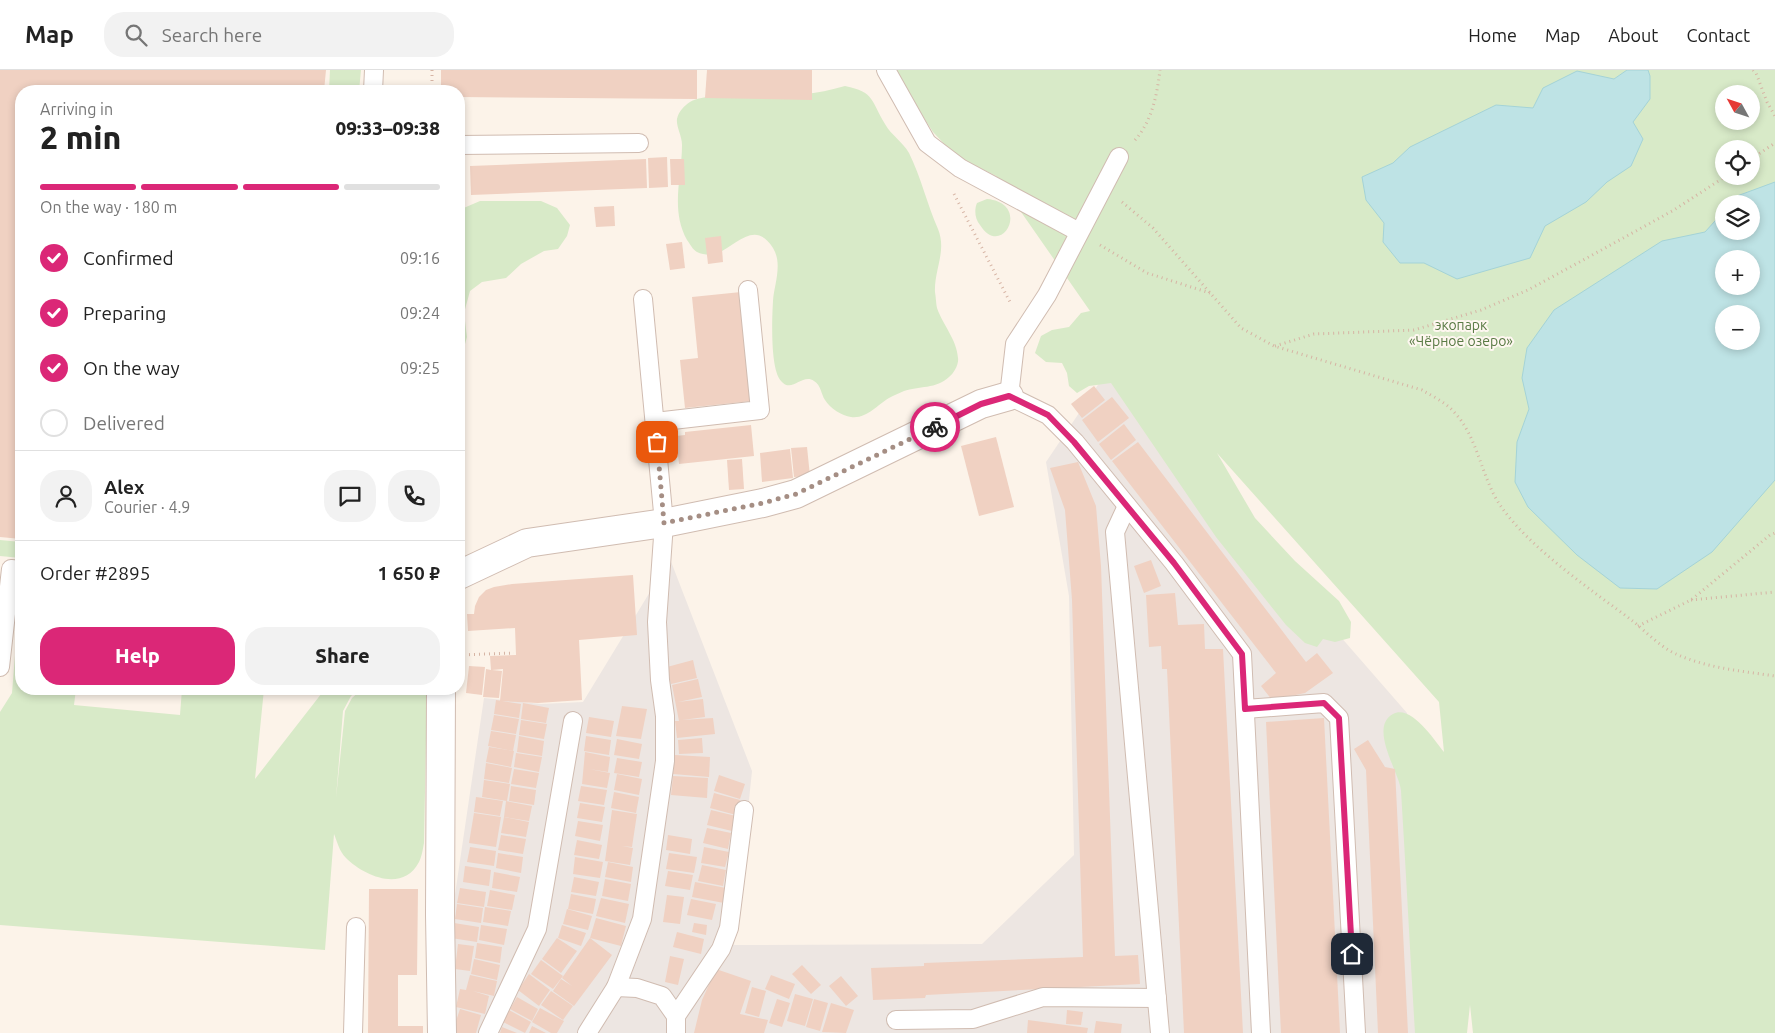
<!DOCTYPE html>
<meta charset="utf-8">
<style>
:root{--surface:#fff;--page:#f2f2f2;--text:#222;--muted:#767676;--line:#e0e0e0;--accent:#db2777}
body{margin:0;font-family:Ubuntu,sans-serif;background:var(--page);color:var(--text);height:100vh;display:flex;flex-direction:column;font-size:19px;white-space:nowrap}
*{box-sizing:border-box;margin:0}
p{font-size:16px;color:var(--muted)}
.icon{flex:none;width:28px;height:28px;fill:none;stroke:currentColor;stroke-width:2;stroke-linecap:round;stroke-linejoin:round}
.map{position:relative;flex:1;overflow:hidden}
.panel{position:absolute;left:15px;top:15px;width:450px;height:610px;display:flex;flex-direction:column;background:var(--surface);border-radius:20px;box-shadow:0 2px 8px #0003}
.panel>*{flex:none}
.needle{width:32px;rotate:310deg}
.tools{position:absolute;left:1715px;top:15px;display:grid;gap:10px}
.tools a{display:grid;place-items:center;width:45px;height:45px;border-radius:50%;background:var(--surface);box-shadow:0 2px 8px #0003;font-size:25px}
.pin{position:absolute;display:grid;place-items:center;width:42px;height:42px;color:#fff;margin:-21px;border-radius:10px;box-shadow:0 2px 8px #0006}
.courier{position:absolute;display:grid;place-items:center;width:50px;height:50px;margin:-25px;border:4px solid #db2777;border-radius:50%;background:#fff;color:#222;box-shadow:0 1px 6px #0007}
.headline em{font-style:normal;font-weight:800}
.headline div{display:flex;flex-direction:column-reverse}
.headline{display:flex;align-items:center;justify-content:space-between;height:85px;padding:0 25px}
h1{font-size:32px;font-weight:800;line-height:38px}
.bar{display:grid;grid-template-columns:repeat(4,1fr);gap:8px 5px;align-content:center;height:60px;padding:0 25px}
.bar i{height:6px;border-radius:4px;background:var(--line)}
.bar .on{background:var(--accent)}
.bar p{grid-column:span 4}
.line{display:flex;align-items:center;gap:12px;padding:0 25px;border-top:1px solid var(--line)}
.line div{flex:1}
.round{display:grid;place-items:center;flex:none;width:52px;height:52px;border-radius:20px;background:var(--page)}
ol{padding:0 25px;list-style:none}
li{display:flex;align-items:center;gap:15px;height:55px}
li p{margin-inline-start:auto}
li .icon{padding:5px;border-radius:50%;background:var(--accent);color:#fff;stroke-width:4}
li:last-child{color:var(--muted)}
li i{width:28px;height:28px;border:2px solid var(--line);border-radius:50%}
.action{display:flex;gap:10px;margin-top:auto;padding:10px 25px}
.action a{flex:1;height:58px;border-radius:20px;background:var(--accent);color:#fff;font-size:20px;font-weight:800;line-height:58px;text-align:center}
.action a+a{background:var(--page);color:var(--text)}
header{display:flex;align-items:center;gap:30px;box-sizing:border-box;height:70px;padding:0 25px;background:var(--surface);border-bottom:1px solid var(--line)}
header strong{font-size:24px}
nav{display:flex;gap:28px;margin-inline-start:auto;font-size:18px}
.search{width:350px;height:45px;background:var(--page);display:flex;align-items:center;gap:12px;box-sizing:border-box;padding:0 18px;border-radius:20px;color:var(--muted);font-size:19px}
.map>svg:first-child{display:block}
.industrial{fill:#ede6e2}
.green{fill:#d8eac8;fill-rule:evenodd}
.water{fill:#bee3e5;stroke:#a4d3d7;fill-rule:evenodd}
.building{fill:#f0d1c2}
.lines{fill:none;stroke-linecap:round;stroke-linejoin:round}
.lane-casing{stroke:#d0bcb1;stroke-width:20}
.street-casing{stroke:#d0bcb1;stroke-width:30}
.path{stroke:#d6b4a4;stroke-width:3;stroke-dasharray:1 4;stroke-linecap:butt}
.lane{stroke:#fff;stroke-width:18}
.street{stroke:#fff;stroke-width:28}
.done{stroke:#a58e84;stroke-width:5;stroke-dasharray:0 9}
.route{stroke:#db2777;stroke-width:6}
.labels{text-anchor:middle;stroke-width:4;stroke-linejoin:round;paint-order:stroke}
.park-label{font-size:14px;fill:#5a7b45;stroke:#fef7f0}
</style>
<header>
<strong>Map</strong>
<div class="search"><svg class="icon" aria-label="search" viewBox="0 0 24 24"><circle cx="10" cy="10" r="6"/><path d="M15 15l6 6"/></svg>Search here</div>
<nav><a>Home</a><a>Map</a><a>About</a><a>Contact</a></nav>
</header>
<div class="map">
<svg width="1775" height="963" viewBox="0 0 1775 963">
<rect width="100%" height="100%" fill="#fcf3e9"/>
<path class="industrial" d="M1108,300L1407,643L1454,963H449L448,872L484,628L541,634L583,632L670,489L752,701L734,875L982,874L1074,785L1069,526L1046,392Z"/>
<g class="green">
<path d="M330,0H361L359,21H329Z"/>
<path d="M893,0H1775V963H1473L1470,935L1467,963H1415C1410,882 1406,802 1401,721C1400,703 1368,658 1393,644C1411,634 1435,671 1444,682L1439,632L1217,383L1255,448L1295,491L1339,531L1351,552L1350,568L1335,572L1323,569L1317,577L1305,573L1286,555L1216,467L1111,313L1089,316L1077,323L1069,316L1067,303L1062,293L1046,292L1035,283L1041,266L1052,260L1069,257L1081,243L1090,241L996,106L964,90L950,80L933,62ZM1724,24H1751V51H1724ZM1724,79H1751V106H1724ZM1724,134H1751V161H1724ZM1724,189H1751V216H1724ZM1724,244H1751V271H1724Z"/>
<path d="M845,16C875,22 871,31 885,54C891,65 903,72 909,83C921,107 927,134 938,159C947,181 934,200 935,222C936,228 936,234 937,238C943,255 957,270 958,288C959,294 954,303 949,307C937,319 918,316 904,321C899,323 893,326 889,328C877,335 867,349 851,347C842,346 830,338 825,330C821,324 821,315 814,311C802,303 792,324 781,311C770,299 772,248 773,231C774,215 783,194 773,178C755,149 736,176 718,183C713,186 703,185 697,182C693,180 690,174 687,170C670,139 682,108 682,75C682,66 676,57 677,49C678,42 685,35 690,32C707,21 779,26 803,24C817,23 831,20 845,16Z"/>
<path d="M987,129C1032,133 1002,190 980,155C975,149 974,140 977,133Z"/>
<path d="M480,131H541L557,138L570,155L567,166L558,179L544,181L521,194L506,208L482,212L470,221L464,243L467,267L459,295V140Z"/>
<path d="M0,470L21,472V488L0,486Z"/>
<path d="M21,543V619H76L74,635L180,645L182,619H264L255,709L325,619H359L351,626L343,641L336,728L345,641L352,628L362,619H427L424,773C423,778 422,786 419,792C403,823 364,806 346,788C339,781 337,771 334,764L325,880L0,855V642L12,623L18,548Z"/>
</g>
<g class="water">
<path d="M1627,0H1648L1650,6V29L1633,52L1643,69L1631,96L1607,112L1586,132L1545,156L1530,188L1457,209L1424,193H1400L1383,172L1384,153L1366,130L1362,107L1393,93L1410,77L1496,35L1533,38L1543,18L1577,1L1614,9Z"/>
<path d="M1775,112V410L1712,482L1657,519L1620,518L1577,485L1528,437L1515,412L1517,372L1529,339L1522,308L1527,278L1554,240L1662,171L1705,162L1724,141V161H1751V134H1730L1737,126ZM1724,189H1751V216H1724ZM1724,244H1751V271H1724Z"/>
</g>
<g class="building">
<path d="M0,0H326L324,21H21V469L0,467Z"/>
<path d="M441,0H697V29L459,27V21H441Z"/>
<path d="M707,0H812V30L705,28Z"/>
<path d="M667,87L668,117L649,118L648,88Z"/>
<path d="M646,89L647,118L471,125L470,96Z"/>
<path d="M670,89H684L685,115H671Z"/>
<path d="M614,136L615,156L596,157L594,137Z"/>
<path d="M721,166L723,192L708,194L705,168Z"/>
<path d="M682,172L685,198L670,200L666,174Z"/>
<path d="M741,222L752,331L685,338L680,290L698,288L692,227Z"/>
<path d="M1094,316L1105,330L1082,348L1071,334Z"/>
<path d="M1112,327L1129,348L1098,372L1082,350Z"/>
<path d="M1124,354L1136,370L1111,390L1099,374Z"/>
<path d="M751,355L754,386L679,394L676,366L685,365V362Z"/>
<path d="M996,367L1014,437L979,446L961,376Z"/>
<path d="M1138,372L1306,592L1317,583L1333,603L1305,623L1272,630L1261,616L1276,603L1112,391Z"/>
<path d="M807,377L810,406L794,407L791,378Z"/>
<path d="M790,379L793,408L762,412L760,383Z"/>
<path d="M742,389L744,419L729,420L727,390Z"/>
<path d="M1078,392L1096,436L1101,496L1115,886L1138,885L1140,914L926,925L925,928L873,930L871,898L924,896V893L1083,887L1072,530L1065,440L1050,398Z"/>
<path d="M1151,490L1161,516L1144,523L1134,496Z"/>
<path d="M633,505L637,565L579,570L582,630L538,633L500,631L503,599L492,600L502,601L499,628L483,627L486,599L491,600L490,586L516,585L515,558L468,561L467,544H474L475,536L479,527L486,520L494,517L512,514Z"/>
<path d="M1175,523L1178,555L1204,554L1205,579H1223L1243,963H1184L1167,599H1162L1161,576L1149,577L1146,525Z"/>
<path d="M693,590L697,608L671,614L667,597Z"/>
<path d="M469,596L485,597L482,625L466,623Z"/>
<path d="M698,609L702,627L678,632L703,629L705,647L682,650L713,648L715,664L677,668L675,651H679L672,615Z"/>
<path d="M496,630L521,634L519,648L494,644Z"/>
<path d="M523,633L549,638L546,653L521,649Z"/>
<path d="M622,636L647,639L641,669L616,666Z"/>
<path d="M494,645L519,649L516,664L491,660Z"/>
<path d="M589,647L614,651L611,667L586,663Z"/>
<path d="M1324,648L1340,963H1281L1266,652Z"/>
<path d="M521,650L547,654L544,669L519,665Z"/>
<path d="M491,661L516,665L513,681L488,676Z"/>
<path d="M519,666L544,671L542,686L517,682Z"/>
<path d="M586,666L611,670L609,685L584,681Z"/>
<path d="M702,668L703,683L679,684L678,670Z"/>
<path d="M617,669L642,674L639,689L614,685Z"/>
<path d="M1368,670L1385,697L1395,699L1408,963H1378L1366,700L1354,679Z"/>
<path d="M489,677L514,681L511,697L486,692Z"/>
<path d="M585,682L610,687L608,702L589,699L610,703L607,718L582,714Z"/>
<path d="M516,683L542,687L539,702L514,697Z"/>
<path d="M675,685L710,687L709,707L673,704Z"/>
<path d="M617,688L642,692L639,707L614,703Z"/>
<path d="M486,693L512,698L509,713L484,709Z"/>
<path d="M514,699L539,703L536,718L511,714Z"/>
<path d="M617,704L642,709L639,725L614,720Z"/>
<path d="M719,705L745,714L740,729L714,721Z"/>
<path d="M673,706L708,708L707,728L671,725Z"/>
<path d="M484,710L510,714L507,731L482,727Z"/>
<path d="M511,716L536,720L534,735L509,731Z"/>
<path d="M581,716L607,720L604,735L578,731Z"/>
<path d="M614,722L639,727L636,743L611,738Z"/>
<path d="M714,723L740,730L736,745L710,738Z"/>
<path d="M476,727L503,731L500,746L474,742Z"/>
<path d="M506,731L532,736L529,751L504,747Z"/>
<path d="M580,733L605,737L602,752L577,748Z"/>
<path d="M612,740L637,744L632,777L622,776L633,778L630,795L605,791Z"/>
<path d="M711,740L736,746L732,761L707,755Z"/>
<path d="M474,743L501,747L496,777L469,773Z"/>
<path d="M504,747L529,752L526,767L501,763Z"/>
<path d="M578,751L603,755L600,771L575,766Z"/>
<path d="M707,758L731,763L728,779L703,773Z"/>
<path d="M501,765L526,769L523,784L498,780Z"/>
<path d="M668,765L692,769L690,784L666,780Z"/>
<path d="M577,770L602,775L599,789L574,785Z"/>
<path d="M470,777L496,781L494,796L467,792Z"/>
<path d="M704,777L729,782L725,797L701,793Z"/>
<path d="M498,783L523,787L521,803L496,798Z"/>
<path d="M669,783L697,787L694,803L666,799Z"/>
<path d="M575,787L603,792L600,808L573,804Z"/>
<path d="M608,792L633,797L631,812L605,807Z"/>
<path d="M702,795L726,800L723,816L698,811Z"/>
<path d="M465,796L491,800L489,816L463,812Z"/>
<path d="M668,801L693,805L690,820L665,816Z"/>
<path d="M494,802L520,807L517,822L492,818Z"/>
<path d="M574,807L599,812L596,826L571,822Z"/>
<path d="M605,809L631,814L628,831L602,826Z"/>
<path d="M695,812L726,818L724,833L692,827Z"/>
<path d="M460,818L486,822L484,837L457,833Z"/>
<path d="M369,819H418L417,905H398V956H423V963H368Z"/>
<path d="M490,820L515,825L512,840L487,836Z"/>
<path d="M571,824L596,829L593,844L568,839Z"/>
<path d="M667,825L684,827L680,854L663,852Z"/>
<path d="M601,828L629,834L625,853L596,846Z"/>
<path d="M691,829L716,834L712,850L687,845Z"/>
<path d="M457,834L483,838L481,853L455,849Z"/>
<path d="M485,837L511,841L508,856L483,852Z"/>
<path d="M567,839L592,846L588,860L563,854Z"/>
<path d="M596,848L626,856L621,876L590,868Z"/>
<path d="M454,853L479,857L477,872L451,868Z"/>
<path d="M694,853L707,855L706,865L692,862Z"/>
<path d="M481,855L507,859L504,875L479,870Z"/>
<path d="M562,855L586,863L581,876L558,868Z"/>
<path d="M677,862L704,869L701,884L673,877Z"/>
<path d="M557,868L577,881L561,903L542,889Z"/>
<path d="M590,868L612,885L574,936L553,921L561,909L572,916L562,908Z"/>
<path d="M477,873L502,877L500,893L475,888Z"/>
<path d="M458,874L474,876L470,901L455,899Z"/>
<path d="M670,886L684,889L678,915L665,912Z"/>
<path d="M474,889L500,895L497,910L471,904Z"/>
<path d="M541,890L563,906L553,919L531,904Z"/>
<path d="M802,895L821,915L811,924L792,904Z"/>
<path d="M716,899L751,911L740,944L768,950L764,963H694L702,930Z"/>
<path d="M529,904L550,920L539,936L518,920Z"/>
<path d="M470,905L497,911L494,926L473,921L489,926L485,944L456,937L460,919L466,920Z"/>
<path d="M771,905L795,914L789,929L765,919Z"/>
<path d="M841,906L858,926L846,936L829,916Z"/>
<path d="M752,917L766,921L759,947L745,943Z"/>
<path d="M551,921L573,936L563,950L541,935Z"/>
<path d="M795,924L813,929L805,956L787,951Z"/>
<path d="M517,927L538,939L532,951L510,939Z"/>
<path d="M777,929L790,933L782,957L769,953Z"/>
<path d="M814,929L828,933L820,961L806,957Z"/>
<path d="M831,933L854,940L846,963L822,962Z"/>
<path d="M540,938L564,951L557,963H551L532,952Z"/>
<path d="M460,939L481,945L476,963H452Z"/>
<path d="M509,940L531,952L525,963L503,952Z"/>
<path d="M1067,940L1083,942L1081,955L1066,954Z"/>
<path d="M1028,950L1088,958L1087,963H1027Z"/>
<path d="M1096,951L1122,954L1121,963H1094Z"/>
<path d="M532,956L546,963H529Z"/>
<path d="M502,957L517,963H500Z"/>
</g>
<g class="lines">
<g class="lane-casing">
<g id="lane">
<path d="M886,0L927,73L960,98L1079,162"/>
<path d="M373,21L374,0"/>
<path d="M459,75L639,73"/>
<path d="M1119,87L1047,225L1015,274L1009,326L1048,345L1075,372L1174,493L1242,584L1261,963"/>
<path d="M655,352L760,340L748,220"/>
<path d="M1127,436L1115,462L1160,963"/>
<path d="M0,597L11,499L21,500"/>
<path d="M1245,639L1324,633L1339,648L1356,963"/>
<path d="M616,917L637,918L662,926L676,946V963"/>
<path d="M676,946L721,879L729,858L744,740"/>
<path d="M896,950L973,949L1043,927L1157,928"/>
<path d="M353,963L356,857"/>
<path d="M488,963L537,859L573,651"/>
<path d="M587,963L616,917L642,849L665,691V646L660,610L657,552L664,453L643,229"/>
</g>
</g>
<g class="street-casing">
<g id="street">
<path d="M459,505L527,473L664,453L763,433L796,424L981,334L1009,326"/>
<path d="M441,619L440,845L442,963"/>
</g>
</g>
<g class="path">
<path d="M1753,0L1756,3L1767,32L1775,46"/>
<path d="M432,21V0"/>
<path d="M1135,70C1152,51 1157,25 1160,0"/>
<path d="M1751,89L1775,73"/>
<path d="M954,124L1011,234"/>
<path d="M1122,132L1153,158L1241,258L1274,276L1422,320C1432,326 1445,332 1453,341C1478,366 1481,407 1500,435C1530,479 1592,520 1634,552C1646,562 1662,578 1676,584C1707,598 1741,601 1775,606"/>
<path d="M1100,175L1147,203L1210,223"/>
<path d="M1275,276L1314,264L1414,260L1481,240L1528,220L1596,183L1674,140L1726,106"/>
<path d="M1691,530L1775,522"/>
<path d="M1638,556L1691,530L1770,465L1775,463"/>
<path d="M459,585L514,583"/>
</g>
<use href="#lane" class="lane"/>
<use href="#street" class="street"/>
</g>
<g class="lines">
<path class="done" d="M657,372L664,453L763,433L796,424L935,357"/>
<path class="route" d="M935,357L981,334L1009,326L1048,345L1074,372L1174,493L1242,584L1245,639L1324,633L1339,648L1352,884"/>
</g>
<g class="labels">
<g class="park-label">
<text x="1461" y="260">экопарк<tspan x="1461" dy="16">«Чёрное озеро»</tspan></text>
</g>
</g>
</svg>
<div class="tools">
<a><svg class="needle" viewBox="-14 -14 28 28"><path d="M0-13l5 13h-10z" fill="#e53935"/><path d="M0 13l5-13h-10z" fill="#767676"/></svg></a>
<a><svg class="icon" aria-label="locate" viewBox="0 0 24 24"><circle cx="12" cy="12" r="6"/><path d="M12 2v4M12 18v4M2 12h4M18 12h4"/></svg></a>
<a><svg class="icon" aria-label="layers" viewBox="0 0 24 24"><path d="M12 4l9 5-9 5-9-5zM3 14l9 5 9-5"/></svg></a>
<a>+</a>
<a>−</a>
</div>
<div class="pin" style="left:657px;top:372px;background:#ea580c"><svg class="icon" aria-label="bag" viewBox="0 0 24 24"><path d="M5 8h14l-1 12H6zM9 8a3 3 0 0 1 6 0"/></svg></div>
<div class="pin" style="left:1352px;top:884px;background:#1f2937"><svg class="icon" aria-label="home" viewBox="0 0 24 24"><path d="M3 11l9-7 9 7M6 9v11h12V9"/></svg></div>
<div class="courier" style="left:935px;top:357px"><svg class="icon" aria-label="bike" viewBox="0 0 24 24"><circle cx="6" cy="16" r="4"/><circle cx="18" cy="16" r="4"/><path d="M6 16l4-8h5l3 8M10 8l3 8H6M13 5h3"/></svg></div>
<section class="panel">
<div class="headline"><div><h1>2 min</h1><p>Arriving in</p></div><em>09:33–09:38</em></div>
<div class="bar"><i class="on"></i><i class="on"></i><i class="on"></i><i></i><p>On the way · 180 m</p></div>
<ol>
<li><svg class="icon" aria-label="check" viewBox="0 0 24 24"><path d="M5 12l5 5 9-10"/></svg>Confirmed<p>09:16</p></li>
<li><svg class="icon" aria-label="check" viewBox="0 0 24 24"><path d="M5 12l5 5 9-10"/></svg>Preparing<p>09:24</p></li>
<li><svg class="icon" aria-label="check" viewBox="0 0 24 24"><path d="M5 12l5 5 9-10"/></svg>On the way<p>09:25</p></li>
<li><i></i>Delivered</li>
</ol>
<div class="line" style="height:90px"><a class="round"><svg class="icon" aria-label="person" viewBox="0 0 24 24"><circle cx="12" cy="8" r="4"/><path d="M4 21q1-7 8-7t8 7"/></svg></a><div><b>Alex</b><p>Courier · 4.9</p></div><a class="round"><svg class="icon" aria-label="chat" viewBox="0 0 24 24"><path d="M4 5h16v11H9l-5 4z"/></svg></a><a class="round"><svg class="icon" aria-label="phone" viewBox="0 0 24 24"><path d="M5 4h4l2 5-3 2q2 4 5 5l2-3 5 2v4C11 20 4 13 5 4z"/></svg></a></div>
<div class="line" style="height:65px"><div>Order #2895</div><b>1 650 ₽</b></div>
<div class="action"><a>Help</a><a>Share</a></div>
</section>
</div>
